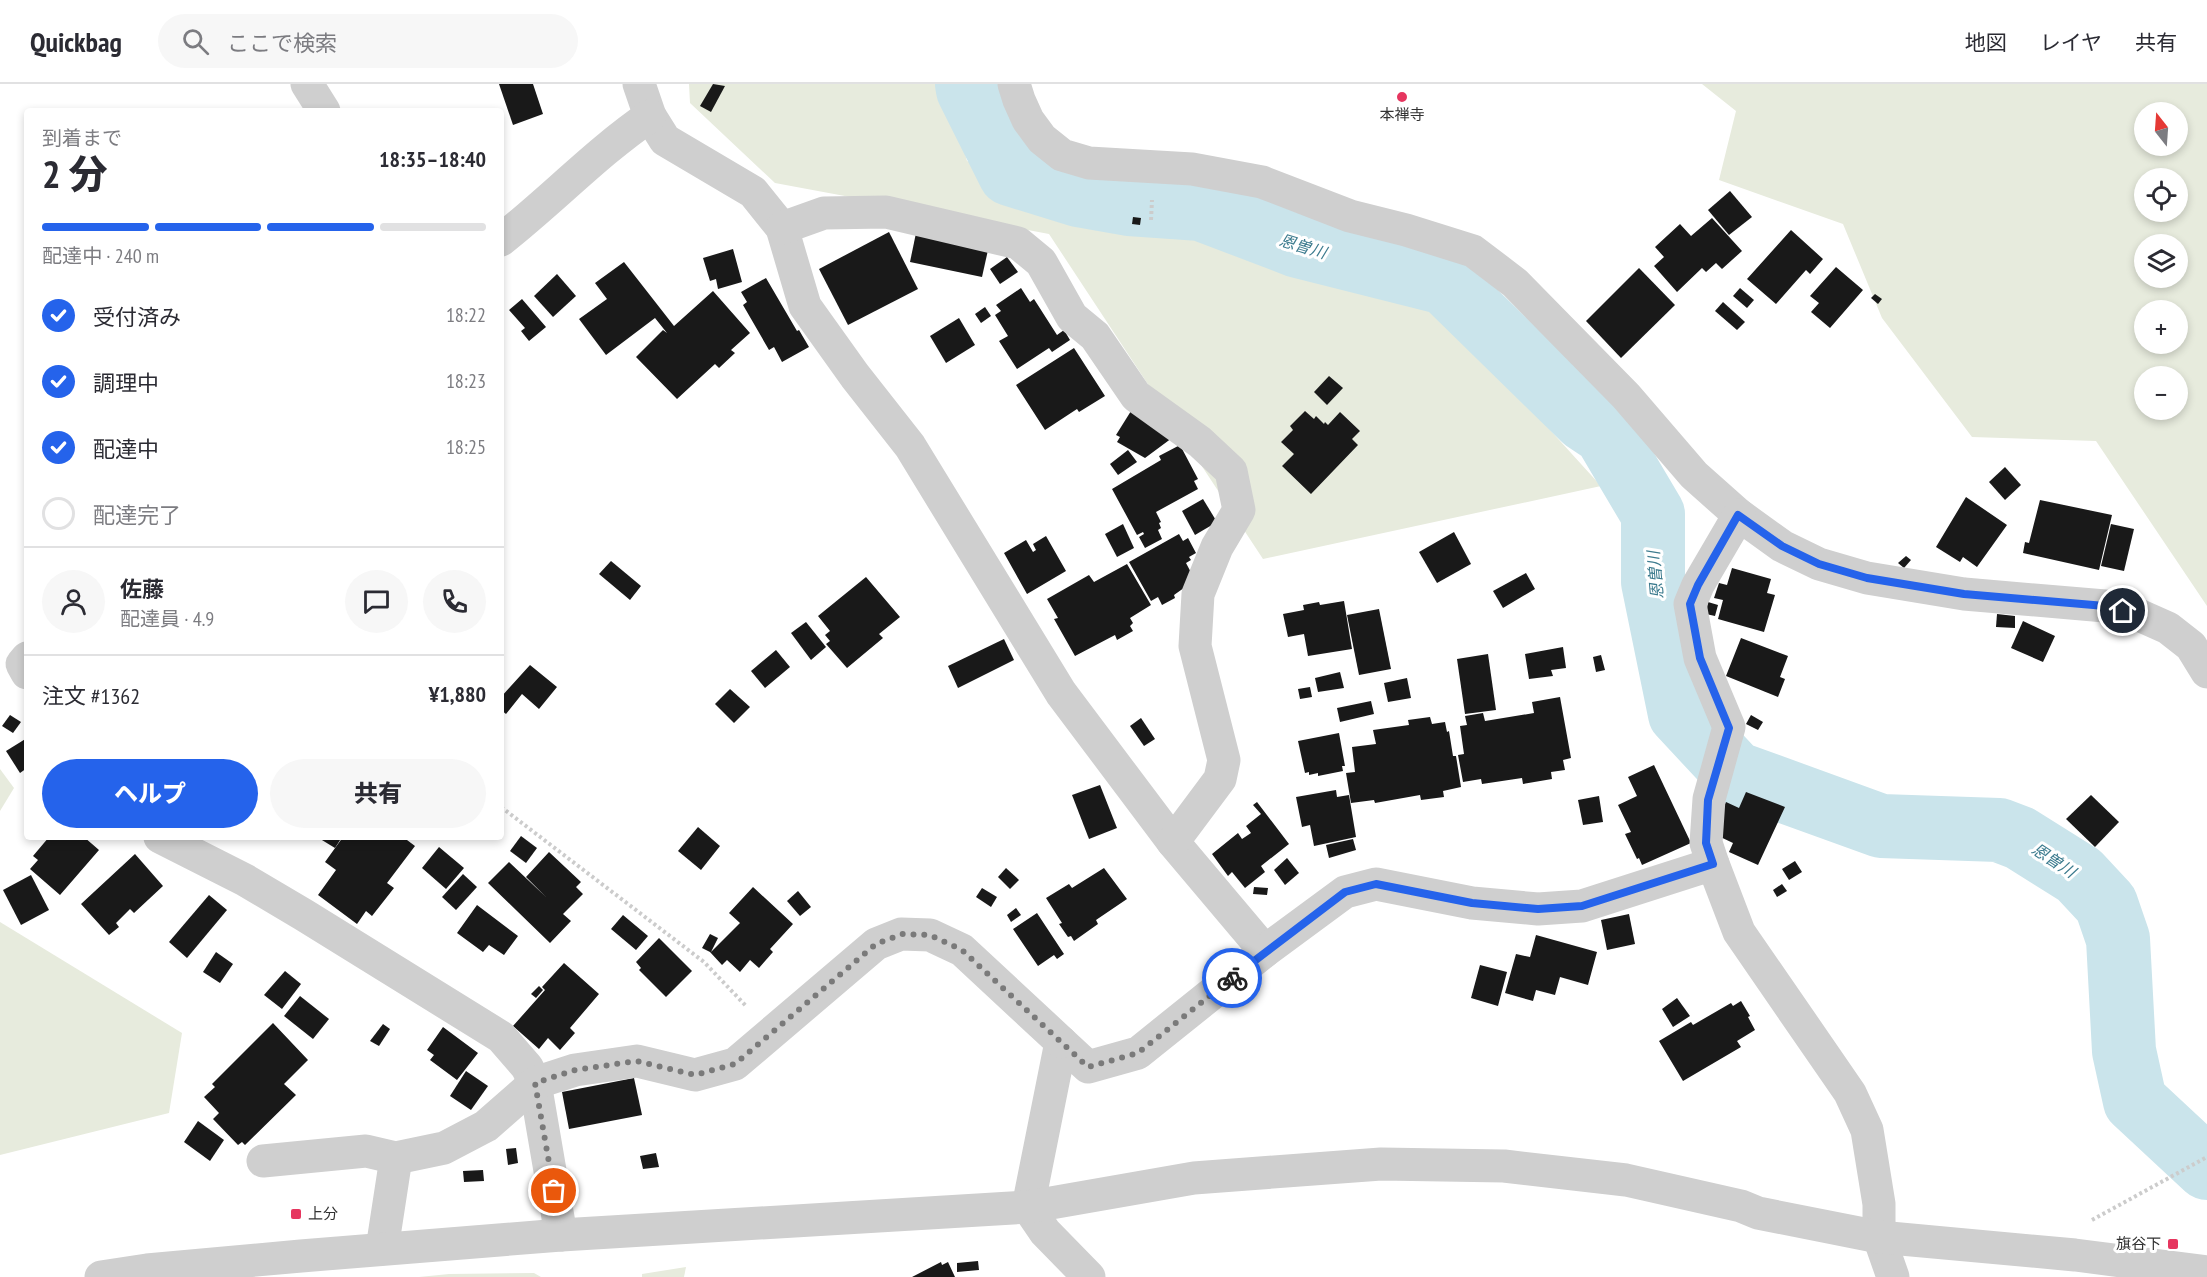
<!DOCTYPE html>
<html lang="ja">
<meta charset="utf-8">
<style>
:root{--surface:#fff;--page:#f7f7f7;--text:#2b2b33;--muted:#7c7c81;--line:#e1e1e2;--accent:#2563eb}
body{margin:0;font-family:"PT Sans Narrow","Noto Sans JP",sans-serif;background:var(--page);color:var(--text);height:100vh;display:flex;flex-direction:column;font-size:22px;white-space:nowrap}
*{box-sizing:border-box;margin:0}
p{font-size:20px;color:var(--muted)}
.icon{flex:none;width:33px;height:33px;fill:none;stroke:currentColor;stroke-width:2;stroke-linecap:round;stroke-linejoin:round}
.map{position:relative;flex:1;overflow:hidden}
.drawer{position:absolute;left:24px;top:24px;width:480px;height:732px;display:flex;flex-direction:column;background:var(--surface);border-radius:6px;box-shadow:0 3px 9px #0003}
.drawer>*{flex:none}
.needle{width:39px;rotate:343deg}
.tools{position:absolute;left:2134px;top:18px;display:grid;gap:12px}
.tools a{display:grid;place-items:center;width:54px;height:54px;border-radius:50%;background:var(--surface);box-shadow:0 3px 9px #0003;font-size:30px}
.pin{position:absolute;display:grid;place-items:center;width:51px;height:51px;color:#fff;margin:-26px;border:3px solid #fff;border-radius:50%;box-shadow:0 2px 6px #0007}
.courier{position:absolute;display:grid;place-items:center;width:60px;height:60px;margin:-30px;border:4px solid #2563eb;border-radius:50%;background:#fff;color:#222;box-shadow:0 2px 8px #0007}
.overview em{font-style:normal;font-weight:800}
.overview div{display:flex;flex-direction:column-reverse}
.overview{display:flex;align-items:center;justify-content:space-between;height:102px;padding:0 18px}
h1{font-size:39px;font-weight:800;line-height:45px}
.bar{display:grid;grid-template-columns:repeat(4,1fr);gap:9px 6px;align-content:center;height:72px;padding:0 18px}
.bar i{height:8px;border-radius:4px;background:var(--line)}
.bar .current{background:var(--accent)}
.bar p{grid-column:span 4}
.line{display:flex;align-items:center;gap:15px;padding:0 18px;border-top:2px solid var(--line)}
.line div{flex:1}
.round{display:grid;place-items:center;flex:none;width:63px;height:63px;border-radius:32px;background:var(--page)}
ol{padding:0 18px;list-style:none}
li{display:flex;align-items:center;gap:18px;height:66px}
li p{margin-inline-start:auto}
li .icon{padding:6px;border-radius:50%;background:var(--accent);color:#fff;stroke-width:4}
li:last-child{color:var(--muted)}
li i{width:33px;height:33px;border:3px solid var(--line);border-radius:50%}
.action{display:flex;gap:12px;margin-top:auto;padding:12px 18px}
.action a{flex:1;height:69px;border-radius:36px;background:var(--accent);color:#fff;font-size:24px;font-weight:800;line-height:69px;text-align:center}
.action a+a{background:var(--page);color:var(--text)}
header{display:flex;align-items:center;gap:36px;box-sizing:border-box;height:84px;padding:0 30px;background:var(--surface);border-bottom:2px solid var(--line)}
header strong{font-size:28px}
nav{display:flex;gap:33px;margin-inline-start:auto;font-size:21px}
.search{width:420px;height:54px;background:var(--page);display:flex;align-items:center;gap:15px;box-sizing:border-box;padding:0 21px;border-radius:33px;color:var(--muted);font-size:22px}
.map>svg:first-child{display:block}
.green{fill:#e7ebdd;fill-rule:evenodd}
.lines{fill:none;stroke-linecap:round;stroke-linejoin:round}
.river{stroke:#cae4eb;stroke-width:64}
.building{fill:#191919}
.path{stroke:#ccc;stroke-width:4;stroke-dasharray:3 3;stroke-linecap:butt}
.minor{stroke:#cfcfcf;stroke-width:33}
.done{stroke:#7a7a7a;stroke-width:6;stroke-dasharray:0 10.8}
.route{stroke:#2563eb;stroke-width:8}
.poi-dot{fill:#e6365f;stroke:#fff;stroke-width:2}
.labels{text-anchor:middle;stroke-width:6;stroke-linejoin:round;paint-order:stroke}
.poi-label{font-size:15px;fill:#323232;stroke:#fff}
.water-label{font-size:16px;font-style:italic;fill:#3c7b8e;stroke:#fff}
</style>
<header>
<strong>Quickbag</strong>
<div class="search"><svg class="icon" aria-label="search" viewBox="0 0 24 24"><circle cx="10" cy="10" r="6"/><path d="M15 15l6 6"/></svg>ここで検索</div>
<nav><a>地図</a><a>レイヤ</a><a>共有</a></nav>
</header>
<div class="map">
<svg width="2207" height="1193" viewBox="0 0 2207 1193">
<rect width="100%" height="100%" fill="#fff"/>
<g class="green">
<path d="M689,0H946L967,77L1252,176L1442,227L1601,402L1263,475L1049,150L775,99L690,19Z"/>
<path d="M1702,0H2207V522L2096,357L1972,353L1882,234L1843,140L1719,96L1736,27ZM2145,28H2178V62H2145ZM2145,94H2178V128H2145ZM2145,160H2178V194H2145ZM2145,226H2178V260H2145ZM2145,292H2178V326H2145Z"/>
<path d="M0,685L14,704L0,727Z"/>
<path d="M0,838L182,949L169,1029L0,1071Z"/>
<path d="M686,1183L684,1193H642V1190Z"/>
<path d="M534,1189L541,1193H419L449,1190Z"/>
</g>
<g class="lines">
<path class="river" d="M967,0L968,6L1010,90L1078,111L1129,120L1201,125L1298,162L1445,199L1584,335L1605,349L1653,430V498L1680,630L1735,689L1881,742L1999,746L2020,754L2079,791L2106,820L2118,855L2124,967L2135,1017L2207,1084"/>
</g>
<g class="building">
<path d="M499,0H533L543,30L513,41Z"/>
<path d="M713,0L725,2L711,28L700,22Z"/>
<path d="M1730,107L1752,133L1729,151L1708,126Z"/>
<path d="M1133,133L1141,134L1140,141L1132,140Z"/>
<path d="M1712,134L1742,167L1722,185L1716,179L1706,188L1702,184L1677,208L1654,182L1664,173L1655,163L1680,140L1691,152Z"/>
<path d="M1791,146L1823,175L1810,190L1806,186L1776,220L1747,195Z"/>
<path d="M889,148L918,205L848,241L819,185Z"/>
<path d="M916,149L988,166L982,193L910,178Z"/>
<path d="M733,165L742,198L718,205L716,195L710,197L703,174Z"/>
<path d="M1007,173L1018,188L1000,200L990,185Z"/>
<path d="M624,178L674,242L713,207L750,249L731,266L735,269L719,284L715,280L677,315L636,273L663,246L667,249L655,234L606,271L579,235L607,215L595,199Z"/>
<path d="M1836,183L1863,206L1830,244L1811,228L1819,219L1810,212Z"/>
<path d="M1639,184L1675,221L1621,274L1586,237Z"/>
<path d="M557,190L576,212L553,233L534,212Z"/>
<path d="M766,194L797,247L799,246L809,263L782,278L774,263L769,266L743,221L747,218L741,208Z"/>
<path d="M1021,204L1030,218L1034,215L1057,251L1064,246L1070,256L1052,268L1049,264L1017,285L999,257L1008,252L995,231L1001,227L996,221Z"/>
<path d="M1740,204L1754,216L1747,224L1733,212Z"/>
<path d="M1875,210L1882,215L1878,220L1871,214Z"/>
<path d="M522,215L546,243L529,257L521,247L525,244L509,226Z"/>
<path d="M1723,218L1745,238L1737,246L1715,227Z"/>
<path d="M985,223L991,232L981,239L975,230Z"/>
<path d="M959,234L975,261L946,279L930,252Z"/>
<path d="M1074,264L1105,312L1079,328L1077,325L1045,346L1016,301Z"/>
<path d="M1329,292L1343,304L1327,321L1314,308Z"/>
<path d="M1131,327L1172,354L1145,374L1117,358L1120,353L1116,351Z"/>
<path d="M1305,327L1314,335L1316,332L1324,340L1325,338L1328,341L1340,328L1360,347L1352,355L1358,361L1311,410L1282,382L1294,370L1281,358L1293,346L1290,342Z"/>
<path d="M1180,361L1198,395L1194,397L1198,405L1156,428L1161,438L1159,439L1161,444L1158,446L1162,455L1145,464L1139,453L1144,450L1143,448L1137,451L1112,405L1161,376L1159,372Z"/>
<path d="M1128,366L1137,378L1118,391L1110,380Z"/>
<path d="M2005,383L2021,401L2005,416L1989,398Z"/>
<path d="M1966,413L2007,441L1977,483L1963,473L1960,478L1936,463Z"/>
<path d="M1203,415L1217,438L1195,451L1182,427Z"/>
<path d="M2040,416L2112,431L2099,486L2023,469L2025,458L2029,459Z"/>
<path d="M1123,440L1134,464L1117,473L1105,450Z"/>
<path d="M2111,440L2134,445L2124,487L2101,482Z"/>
<path d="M1454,448L1471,480L1437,499L1419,468Z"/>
<path d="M1179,450L1183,457L1188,454L1196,469L1189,473L1191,476L1186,479L1195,496L1174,511L1175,514L1162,521L1158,513L1151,517L1129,478Z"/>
<path d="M1046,452L1066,487L1027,510L1004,469L1026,456L1033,468L1036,466L1033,460Z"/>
<path d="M1906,472L1911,476L1904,484L1898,479Z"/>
<path d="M611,477L641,502L630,516L599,490Z"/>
<path d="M1127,480L1151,521L1130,534L1133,539L1130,542L1133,547L1117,556L1115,551L1075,572L1054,535L1058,534L1047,515L1089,491L1094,498Z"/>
<path d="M1732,484L1771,495L1767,509L1775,511L1764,548L1718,535L1723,516L1714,514L1719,499L1727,501Z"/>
<path d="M1526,489L1535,505L1503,524L1493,507Z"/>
<path d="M866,493L900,533L879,550L883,554L847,584L826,560L830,557L825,551L830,547L818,532Z"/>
<path d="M1344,517L1352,565L1308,572L1304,550L1288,553L1283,530L1304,526L1303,521L1319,518L1320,521Z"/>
<path d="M1708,518L1718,521L1715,532L1706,530Z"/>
<path d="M1379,525L1391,585L1359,591L1347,531Z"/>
<path d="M1997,530L2015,532V544L1996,543Z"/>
<path d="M2023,537L2055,552L2043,578L2011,564Z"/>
<path d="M806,538L826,563L811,576L791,549Z"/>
<path d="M1741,554L1788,572L1780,593L1785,595L1778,613L1726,592Z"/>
<path d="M1004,555L1014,576L958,604L948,582Z"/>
<path d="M1563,563L1566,584L1551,586L1553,592L1529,595L1525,570Z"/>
<path d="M776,566L790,583L765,604L751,587Z"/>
<path d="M1488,570L1496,626L1465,630L1457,575Z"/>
<path d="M1601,571L1605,586L1596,588L1593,573Z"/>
<path d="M530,581L557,603L539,625L522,610L506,630L501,626V613Z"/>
<path d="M1340,588L1344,604L1318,608L1315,594Z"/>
<path d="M1407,594L1411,614L1388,618L1384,599Z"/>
<path d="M1310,603L1312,613L1300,615L1298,605Z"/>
<path d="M730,605L750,623L734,639L715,620Z"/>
<path d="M1560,613L1571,674L1563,676L1565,686L1551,688L1552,695L1523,700L1522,694L1482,700L1481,695L1463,698L1458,671L1464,670L1460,642L1467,641L1465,632L1483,629L1485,637L1534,629L1532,618Z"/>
<path d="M1371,617L1374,630L1340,638L1337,624Z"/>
<path d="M10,631L21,638L13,649L2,642Z"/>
<path d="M1751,631L1763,638L1758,646L1746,640Z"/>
<path d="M1430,633L1432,640L1445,638L1447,648L1449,647L1453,672H1456L1461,703L1443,707L1444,713L1421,716L1420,711L1375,719L1374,716L1351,719L1346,689L1355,688L1352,663L1376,660L1373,646L1409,641L1408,636Z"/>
<path d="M1141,634L1155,655L1144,662L1130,642Z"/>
<path d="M1339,649L1345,682H1342L1343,687L1318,692V689L1309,691V688L1305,689L1298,657Z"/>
<path d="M27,654V684L20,689L6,667Z"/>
<path d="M1654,681L1691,759L1642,781L1639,774L1637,775L1625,750L1631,748L1618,721L1637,712L1628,693Z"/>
<path d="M1100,701L1117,744L1089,755L1072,711Z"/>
<path d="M1336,706L1337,713L1349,711L1356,753L1314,762L1310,741L1302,743L1296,713Z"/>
<path d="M1746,708L1785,723L1758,781L1729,768L1733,759L1712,749L1726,718L1739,724Z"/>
<path d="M2091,711L2119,738L2095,763L2066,735Z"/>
<path d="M1599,712L1603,738L1583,741L1578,716Z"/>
<path d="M1257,718L1289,760L1261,782L1265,788L1245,804L1232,788L1228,792L1212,770L1238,749L1242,755L1251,749L1246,742L1261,730L1253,721Z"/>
<path d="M698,743L720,762L701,786L678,767Z"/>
<path d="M521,752L537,764L526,779L510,767Z"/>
<path d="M49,753H84L99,766L60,811L30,785L38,776L33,772Z"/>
<path d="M317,753H342L335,764Z"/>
<path d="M343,753H403L415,762L387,799L394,804L372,832L366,827L357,840L318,811L336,786L325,778Z"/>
<path d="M1353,755L1356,766L1329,774L1326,761Z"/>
<path d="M439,763L464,784L446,805L422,784Z"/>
<path d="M549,768L581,798L576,803L583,810L563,830L571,837L550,859L488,799L509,778L546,813L526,793Z"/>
<path d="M135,770L163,802L134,829L130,825L116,839L119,843L109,851L81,820Z"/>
<path d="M1287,774L1299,789L1285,801L1274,786Z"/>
<path d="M1795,777L1802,788L1789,796L1782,785Z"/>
<path d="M1006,784L1019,796L1010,805L998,793Z"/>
<path d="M1104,784L1127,815L1096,836L1098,840L1074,857L1071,852L1068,853L1059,840L1062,839L1046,814L1069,800L1072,804Z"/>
<path d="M463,790L477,803L456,826L442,813Z"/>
<path d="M31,791L49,826L21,841L3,806Z"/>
<path d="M1782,800L1787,807L1777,813L1773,806Z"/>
<path d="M753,803L793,840L770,865L773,868L759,884L750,876L740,888L727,876L722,881L710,868L702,864L710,850L718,854L711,868L740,839L729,829Z"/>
<path d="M1254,803L1268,804L1267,811L1253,810Z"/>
<path d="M982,804L997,813L991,823L976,813Z"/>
<path d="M798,807L811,823L800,832L787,817Z"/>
<path d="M209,811L227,826L187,874L169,858Z"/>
<path d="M477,821L518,852L504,871L489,861L483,868L457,849Z"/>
<path d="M1016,824L1021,831L1011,838L1007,831Z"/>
<path d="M1037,829L1064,870L1057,875L1054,871L1038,882L1013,845Z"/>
<path d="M1629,830L1635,860L1607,866L1601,836Z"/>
<path d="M623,831L648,852L636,866L611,845Z"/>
<path d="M1536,851L1597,868L1588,901L1560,893L1555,911L1536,906L1533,917L1505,909L1516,870L1530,873Z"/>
<path d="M659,854L692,887L666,913L639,886L641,884L636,878Z"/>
<path d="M216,868L233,880L220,899L203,888Z"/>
<path d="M564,879L599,910L570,944L575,949L560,966L548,954L539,965L513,942L545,906L542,903Z"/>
<path d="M1480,881L1507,888L1498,922L1471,914Z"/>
<path d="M285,887L301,900L282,925L264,911Z"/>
<path d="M539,902L543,906L536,914L531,910Z"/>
<path d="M300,912L329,935L313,955L284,932Z"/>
<path d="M1677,914L1690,932L1673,943L1662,925Z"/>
<path d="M1741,917L1750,932L1748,933L1755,946L1737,957L1741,963L1683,997L1659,957L1691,938L1693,941L1731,919L1733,922Z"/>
<path d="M273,939L308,976L284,1000L296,1011L245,1061L242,1058L238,1061L213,1035L219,1029L204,1013L215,1003L212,1000Z"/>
<path d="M383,940L390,945L379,962L370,957Z"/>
<path d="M443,943L478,969L457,996L430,976L434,971L427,966Z"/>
<path d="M466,987L488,1002L471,1026L450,1012Z"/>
<path d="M634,994L642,1031L569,1045L562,1008Z"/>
<path d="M198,1037L224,1056L210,1077L184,1058Z"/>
<path d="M516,1064L518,1079L508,1081L506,1065Z"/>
<path d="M656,1069L659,1083L643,1085L640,1072Z"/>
<path d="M483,1086L484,1097L464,1098L463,1087Z"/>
<path d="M978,1177L979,1186L957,1188V1179Z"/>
<path d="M941,1178L942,1181L948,1178L955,1193H912Z"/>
</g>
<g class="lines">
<g class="path">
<path d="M1151,136L1152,116"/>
<path d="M501,723L704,878L747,923"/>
<path d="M2092,1136L2207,1073"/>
</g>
<g class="minor">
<path d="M307,0L324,27"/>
<path d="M639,0L650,32L665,56L753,108L782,144L805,222L855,292L910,362L1061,609L1173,758L1265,867L1138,969L1088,983L1061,958L1028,1123L1045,1148L1089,1193"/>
<path d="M1014,0L1019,16L1028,36L1042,55L1062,71L1089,79L1192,85L1262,98L1350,132L1406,146L1473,167L1515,199L1626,312L1694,391L1739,431L1782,462L1819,480L1867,494L1964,510L2105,522L2141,532L2168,544L2191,562L2207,588"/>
<path d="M782,144L824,129L886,128L1018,159L1041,178L1072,233L1095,252L1136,312L1200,358L1231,387L1239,426L1217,463L1198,510L1195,562L1224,676L1220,695L1173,758"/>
<path d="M501,156C552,116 597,68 650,32"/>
<path d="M27,574L22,580L27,589"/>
<path d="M160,753L245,796L304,831L501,953L527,983L535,999L561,1151"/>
<path d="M1713,780L1706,759L1709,715L1729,643L1700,574L1690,520L1698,501L1739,431"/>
<path d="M1265,867L1345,808L1376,800L1472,819L1538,825L1582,822L1713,780L1739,848L1850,1009L1867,1046L1879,1120V1153L1893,1193"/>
<path d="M263,1077L366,1067L396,1074"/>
<path d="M382,1165L396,1074L444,1064L486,1042L535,999L575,986L637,977L695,991L735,980L876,860L901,850L930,851L962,866L1061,958"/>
<path d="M101,1193L147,1186L301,1172L561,1151L1028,1123L1194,1094L1381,1080L1504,1082L1626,1096L1741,1122L1758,1129L1879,1153L2075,1171L2207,1188"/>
</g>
</g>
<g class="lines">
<path class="done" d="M554,1107L535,999L575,986L637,977L695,991L735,980L876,860L902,850L930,851L962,866L1088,983L1138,969L1232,894"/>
<path class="route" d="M1232,894L1345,808L1376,800L1472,819L1538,825L1582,822L1713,780L1706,759L1708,716L1729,644L1700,574L1690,520L1698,501L1738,431L1782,462L1819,480L1867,494L1964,510L2105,522L2123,527"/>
</g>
<g class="poi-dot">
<circle cx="1402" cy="13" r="6"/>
<rect x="290" y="1124" width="12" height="12" rx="3"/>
<rect x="2167" y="1154" width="12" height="12" rx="3"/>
</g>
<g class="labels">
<g class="poi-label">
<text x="1402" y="36">本禅寺</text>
<text x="308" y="1135" text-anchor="start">上分</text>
<text x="2161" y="1165" text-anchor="end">旗谷下</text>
</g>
<g class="water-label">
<text transform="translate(1303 162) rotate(17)" y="6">恩曽川</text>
<text transform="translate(1655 491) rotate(-95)" y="6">恩曽川</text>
<text transform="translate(2054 776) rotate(33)" y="6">恩曽川</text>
</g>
</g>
</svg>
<div class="tools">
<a><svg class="needle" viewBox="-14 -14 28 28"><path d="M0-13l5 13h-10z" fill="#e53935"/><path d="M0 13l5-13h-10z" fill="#7c7c81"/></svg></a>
<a><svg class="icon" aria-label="locate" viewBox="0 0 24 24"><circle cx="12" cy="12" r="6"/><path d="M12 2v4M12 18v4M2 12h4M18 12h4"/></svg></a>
<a><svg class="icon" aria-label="layers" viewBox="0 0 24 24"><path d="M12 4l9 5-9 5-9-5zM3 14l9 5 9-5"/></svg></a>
<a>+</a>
<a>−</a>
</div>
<div class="pin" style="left:554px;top:1107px;background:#ea580c"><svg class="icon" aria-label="bag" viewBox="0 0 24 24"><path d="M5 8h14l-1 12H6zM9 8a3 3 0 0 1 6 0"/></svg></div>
<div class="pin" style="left:2123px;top:527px;background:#1f2937"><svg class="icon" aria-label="home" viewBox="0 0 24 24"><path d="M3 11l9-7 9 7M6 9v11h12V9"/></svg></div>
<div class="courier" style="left:1232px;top:894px"><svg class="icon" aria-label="bike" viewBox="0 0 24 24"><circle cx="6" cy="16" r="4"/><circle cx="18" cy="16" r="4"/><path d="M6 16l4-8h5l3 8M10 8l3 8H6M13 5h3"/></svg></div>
<section class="drawer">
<div class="overview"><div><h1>2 分</h1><p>到着まで</p></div><em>18:35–18:40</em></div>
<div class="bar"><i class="current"></i><i class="current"></i><i class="current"></i><i></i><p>配達中 · 240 m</p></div>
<ol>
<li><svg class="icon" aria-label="check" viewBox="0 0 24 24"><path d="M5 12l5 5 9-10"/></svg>受付済み<p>18:22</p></li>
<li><svg class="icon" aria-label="check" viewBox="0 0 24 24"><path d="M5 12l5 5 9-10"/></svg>調理中<p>18:23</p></li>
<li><svg class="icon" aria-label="check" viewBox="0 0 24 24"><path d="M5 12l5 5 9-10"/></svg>配達中<p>18:25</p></li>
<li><i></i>配達完了</li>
</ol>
<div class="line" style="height:108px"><a class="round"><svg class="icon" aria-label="person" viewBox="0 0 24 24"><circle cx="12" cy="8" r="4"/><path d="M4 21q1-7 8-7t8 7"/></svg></a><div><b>佐藤</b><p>配達員 · 4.9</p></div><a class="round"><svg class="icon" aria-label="chat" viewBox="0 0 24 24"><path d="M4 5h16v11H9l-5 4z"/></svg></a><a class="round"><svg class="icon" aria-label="phone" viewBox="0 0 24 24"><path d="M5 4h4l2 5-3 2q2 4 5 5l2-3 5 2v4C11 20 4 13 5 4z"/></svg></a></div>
<div class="line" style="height:78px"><div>注文 #1362</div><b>¥1,880</b></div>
<div class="action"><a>ヘルプ</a><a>共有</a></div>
</section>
</div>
